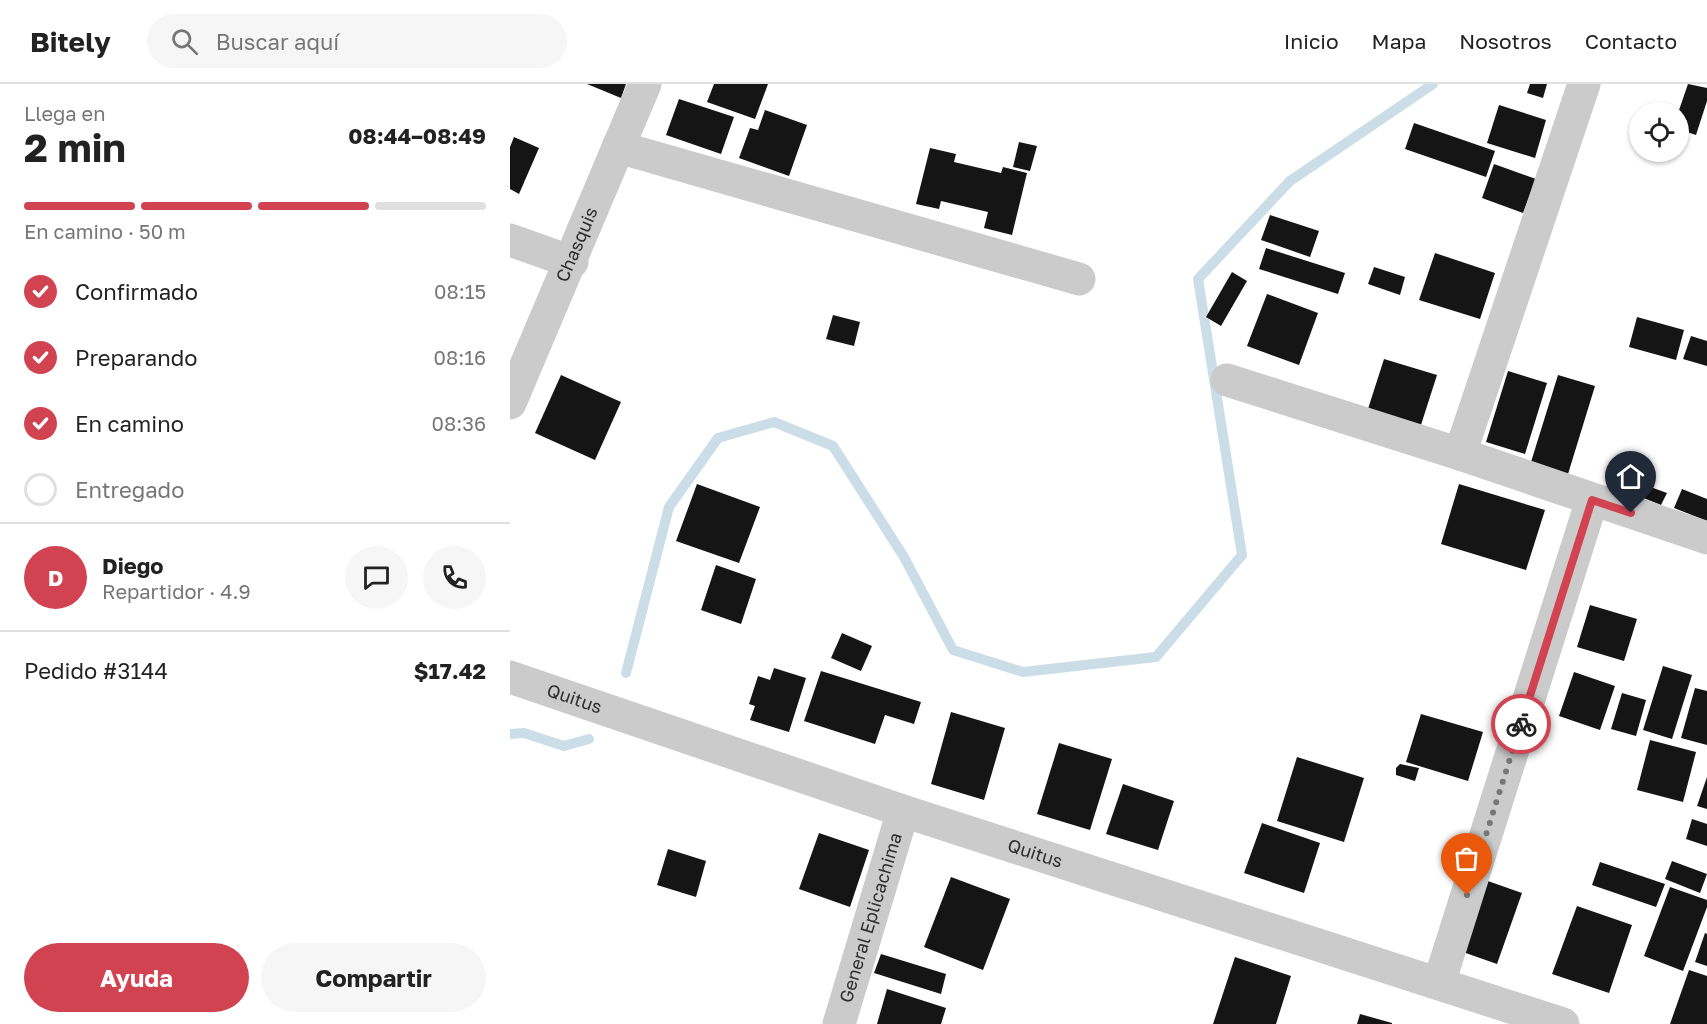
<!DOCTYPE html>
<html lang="es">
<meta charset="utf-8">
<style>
:root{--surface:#fff;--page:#f6f6f6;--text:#222;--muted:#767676;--line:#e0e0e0;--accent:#d24351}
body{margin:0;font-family:"Golos Text",sans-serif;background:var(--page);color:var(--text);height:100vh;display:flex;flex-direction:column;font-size:22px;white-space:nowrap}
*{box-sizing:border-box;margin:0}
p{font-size:20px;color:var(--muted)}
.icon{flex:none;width:33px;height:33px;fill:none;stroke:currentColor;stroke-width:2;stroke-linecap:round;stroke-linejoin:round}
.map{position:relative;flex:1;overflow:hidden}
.details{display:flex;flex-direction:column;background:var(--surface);width:510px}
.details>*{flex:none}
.tools{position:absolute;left:1119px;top:18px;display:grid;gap:12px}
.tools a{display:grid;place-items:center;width:60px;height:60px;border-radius:50%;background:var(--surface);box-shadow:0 2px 4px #0004;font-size:30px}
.pin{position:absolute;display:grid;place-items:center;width:51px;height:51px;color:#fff;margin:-62px -26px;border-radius:50% 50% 50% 0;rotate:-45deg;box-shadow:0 0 6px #0007}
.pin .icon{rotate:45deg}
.courier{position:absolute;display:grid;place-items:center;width:60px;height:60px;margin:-30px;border:4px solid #d24351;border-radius:50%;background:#fff;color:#222;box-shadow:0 2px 8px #0007}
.summary em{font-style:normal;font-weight:700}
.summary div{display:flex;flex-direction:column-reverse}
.summary{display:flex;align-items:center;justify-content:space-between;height:102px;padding:0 24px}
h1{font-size:39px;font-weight:700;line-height:45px}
.bar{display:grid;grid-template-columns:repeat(4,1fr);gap:9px 6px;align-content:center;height:72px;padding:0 24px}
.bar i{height:8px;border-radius:4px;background:var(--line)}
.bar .active{background:var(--accent)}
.bar p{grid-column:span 4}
.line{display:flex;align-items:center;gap:15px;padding:0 24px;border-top:2px solid var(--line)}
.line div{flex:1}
.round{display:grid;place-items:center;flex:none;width:63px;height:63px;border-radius:32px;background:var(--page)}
ol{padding:0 24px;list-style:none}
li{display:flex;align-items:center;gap:18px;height:66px}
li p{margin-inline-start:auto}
li .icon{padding:6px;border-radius:50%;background:var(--accent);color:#fff;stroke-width:4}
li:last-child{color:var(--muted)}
li i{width:33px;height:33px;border:3px solid var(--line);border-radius:50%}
.button{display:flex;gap:12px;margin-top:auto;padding:12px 24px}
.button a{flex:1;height:69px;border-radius:36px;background:var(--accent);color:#fff;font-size:24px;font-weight:700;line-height:69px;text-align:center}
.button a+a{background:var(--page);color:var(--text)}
header{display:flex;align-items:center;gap:36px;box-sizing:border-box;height:84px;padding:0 30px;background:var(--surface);border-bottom:2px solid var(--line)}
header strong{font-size:28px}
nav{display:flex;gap:33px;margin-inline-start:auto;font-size:21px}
.search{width:420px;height:54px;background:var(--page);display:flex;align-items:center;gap:15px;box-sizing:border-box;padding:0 21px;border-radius:33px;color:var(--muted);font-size:22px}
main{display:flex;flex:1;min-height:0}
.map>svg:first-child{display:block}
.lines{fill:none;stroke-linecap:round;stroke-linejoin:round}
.stream{stroke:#cbdde7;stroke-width:10}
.building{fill:#151515}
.minor{stroke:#cbcbcb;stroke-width:33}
.done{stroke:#777;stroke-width:6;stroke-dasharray:0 10.8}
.route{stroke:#d24351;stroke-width:8}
.labels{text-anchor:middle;stroke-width:6;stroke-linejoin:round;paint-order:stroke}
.street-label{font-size:18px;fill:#2e2e2e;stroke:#fff}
</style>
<header>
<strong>Bitely</strong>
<div class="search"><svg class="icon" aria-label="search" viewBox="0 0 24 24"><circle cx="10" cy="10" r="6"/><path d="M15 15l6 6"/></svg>Buscar aquí</div>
<nav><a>Inicio</a><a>Mapa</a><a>Nosotros</a><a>Contacto</a></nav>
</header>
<main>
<section class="details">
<div class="summary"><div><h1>2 min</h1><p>Llega en</p></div><em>08:44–08:49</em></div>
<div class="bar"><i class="active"></i><i class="active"></i><i class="active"></i><i></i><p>En camino · 50 m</p></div>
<ol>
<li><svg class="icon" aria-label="check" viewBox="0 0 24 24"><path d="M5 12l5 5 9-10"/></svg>Confirmado<p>08:15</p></li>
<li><svg class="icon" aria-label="check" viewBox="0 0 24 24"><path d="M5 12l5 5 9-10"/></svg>Preparando<p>08:16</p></li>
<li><svg class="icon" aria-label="check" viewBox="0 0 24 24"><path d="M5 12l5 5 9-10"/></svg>En camino<p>08:36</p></li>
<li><i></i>Entregado</li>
</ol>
<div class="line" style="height:108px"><b class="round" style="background:var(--accent);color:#fff">D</b><div><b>Diego</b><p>Repartidor · 4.9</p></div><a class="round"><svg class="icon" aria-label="chat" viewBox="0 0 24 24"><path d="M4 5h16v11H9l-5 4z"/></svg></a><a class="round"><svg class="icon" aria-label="phone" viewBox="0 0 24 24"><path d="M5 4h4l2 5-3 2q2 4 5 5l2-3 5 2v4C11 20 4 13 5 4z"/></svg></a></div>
<div class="line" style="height:78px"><div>Pedido #3144</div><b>$17.42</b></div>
<div class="button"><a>Ayuda</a><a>Compartir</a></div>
</section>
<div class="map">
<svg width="1197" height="940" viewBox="0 0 1197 940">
<rect width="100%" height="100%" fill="#fff"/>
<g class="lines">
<g class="stream">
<path d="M116,589L159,423L208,354L264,338L323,362L394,473L443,566L513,588L646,573L732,471L688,195L780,97L923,0"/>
<path d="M0,650L14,649L54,662L79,655"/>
</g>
</g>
<g class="building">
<path d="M77,0H116L111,14Z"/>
<path d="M204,0H258L245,35L197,18Z"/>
<path d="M1020,0H1037L1033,14L1017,9Z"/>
<path d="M1178,0L1197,4V17L1186,51L1168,45V29Z"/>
<path d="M169,15L224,33L211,70L156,51Z"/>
<path d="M989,21L1036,36L1025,74L977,59Z"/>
<path d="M255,26L297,41L279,92L229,74L240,44L248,46Z"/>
<path d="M904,39L985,67L976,93L895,65Z"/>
<path d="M4,53L29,64L9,110L0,105V63Z"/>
<path d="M509,58L527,62L520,87L503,83Z"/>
<path d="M420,64L446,70L444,78L491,89L493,83L517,89L502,151L474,144L478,128L431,117L429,125L406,120Z"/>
<path d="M984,80L1026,95L1013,129L972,114Z"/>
<path d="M760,131L809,147L800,173L751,156Z"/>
<path d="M756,164L835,189L828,210L749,185Z"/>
<path d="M925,169L985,189L970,235L909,216Z"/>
<path d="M864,183L895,193L890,211L858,200Z"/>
<path d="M722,188L737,197L711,242L696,233Z"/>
<path d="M757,210L808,229L789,281L737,262Z"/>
<path d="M323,231L350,238L344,262L316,255Z"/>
<path d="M1127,233L1174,246L1166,276L1119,263Z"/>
<path d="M1181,252L1197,257V282L1173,275Z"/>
<path d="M874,275L927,291L910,344L857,328Z"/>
<path d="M998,287L1037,299L1015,370L976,358Z"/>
<path d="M51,291L111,318L85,376L25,349Z"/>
<path d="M1048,291L1085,302L1058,390L1021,378Z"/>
<path d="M187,400L250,423L229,479L166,457Z"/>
<path d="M949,400L1035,426L1016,486L931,460Z"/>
<path d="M1135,401L1157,409L1151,421L1131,413Z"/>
<path d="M1172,405L1197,415V437L1164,424Z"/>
<path d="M206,481L246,495L231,540L191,526Z"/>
<path d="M1080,521L1127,535L1114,577L1067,563Z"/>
<path d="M332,549L362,562L351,587L321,574Z"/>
<path d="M1153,582L1182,591L1162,655L1133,646Z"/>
<path d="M264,584L296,594L279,648L240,636L245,622L239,620L248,592L260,596Z"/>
<path d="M311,587L411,618L404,640L375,631L365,660L294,637Z"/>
<path d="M1064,588L1105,602L1090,646L1049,632Z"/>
<path d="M1185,604L1197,607V661L1171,654Z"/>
<path d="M1112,609L1136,616L1126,652L1101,645Z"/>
<path d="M441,628L495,644L474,716L421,700Z"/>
<path d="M911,630L973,648L958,697L896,678Z"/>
<path d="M1140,656L1186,668L1173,718L1127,706Z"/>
<path d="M549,659L602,675L580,746L527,730Z"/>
<path d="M787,673L854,694L834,758L767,737Z"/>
<path d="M890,680L909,684L905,697L886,691V684Z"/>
<path d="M1197,693V725L1187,722Z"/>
<path d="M613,700L664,717L648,766L596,750Z"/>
<path d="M1182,735L1197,740V762L1176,755Z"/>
<path d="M752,739L810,759L794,809L734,789Z"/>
<path d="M309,749L359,766L340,823L289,805Z"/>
<path d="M158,765L196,777L186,813L147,801Z"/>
<path d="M1162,777L1197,790L1190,809L1155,795Z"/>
<path d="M1090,778L1155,800L1146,823L1082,801Z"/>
<path d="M441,793L500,815L473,886L414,863Z"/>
<path d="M975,796L1012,809L987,880L950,867Z"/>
<path d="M1160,803L1197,816V823L1173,887L1134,872Z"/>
<path d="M1067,822L1122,841L1099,909L1042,890Z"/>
<path d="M1195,849L1197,850V882L1185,878Z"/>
<path d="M371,870L436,890L431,910L364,889Z"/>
<path d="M725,873L781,892L766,940H703Z"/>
<path d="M1179,886L1197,892V940H1160Z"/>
<path d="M377,905L436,924L431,940H367Z"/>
<path d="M850,930L882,939V940H847Z"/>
</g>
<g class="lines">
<g class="minor">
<path d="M108,63L569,195"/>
<path d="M0,156L62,178"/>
<path d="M717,296L950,370L1197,454"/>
<path id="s1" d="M0,319L135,0"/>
<path d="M950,370L1074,0"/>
<path id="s2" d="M0,593L393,727L1053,940"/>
<path d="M929,899L1082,416"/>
<path id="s3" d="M329,940L393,727"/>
</g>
</g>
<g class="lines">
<path class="done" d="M957,811L1011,640"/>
<path class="route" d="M1011,640L1082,416L1121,429"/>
</g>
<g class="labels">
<g class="street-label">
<text dy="6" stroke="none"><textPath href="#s1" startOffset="172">Chasquis</textPath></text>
<text dy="6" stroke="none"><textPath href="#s2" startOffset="68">Quitus</textPath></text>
<text dy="6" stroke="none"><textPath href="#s2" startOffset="554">Quitus</textPath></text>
<text dy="6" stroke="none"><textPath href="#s3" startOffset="111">General Eplicachima</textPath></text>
</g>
</g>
</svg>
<div class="tools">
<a><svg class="icon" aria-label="locate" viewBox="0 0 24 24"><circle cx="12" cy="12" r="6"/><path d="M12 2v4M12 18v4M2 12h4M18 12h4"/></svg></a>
</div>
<div class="pin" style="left:957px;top:811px;background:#ea580c"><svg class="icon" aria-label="bag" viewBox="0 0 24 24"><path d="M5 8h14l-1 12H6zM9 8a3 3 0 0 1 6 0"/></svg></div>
<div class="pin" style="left:1121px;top:429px;background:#1f2937"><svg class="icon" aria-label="home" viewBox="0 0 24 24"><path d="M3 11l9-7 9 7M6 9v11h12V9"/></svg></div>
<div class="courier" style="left:1011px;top:640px"><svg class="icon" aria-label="bike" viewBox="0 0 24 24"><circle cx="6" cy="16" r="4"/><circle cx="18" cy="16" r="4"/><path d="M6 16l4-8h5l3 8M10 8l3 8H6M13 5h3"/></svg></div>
</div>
</main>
